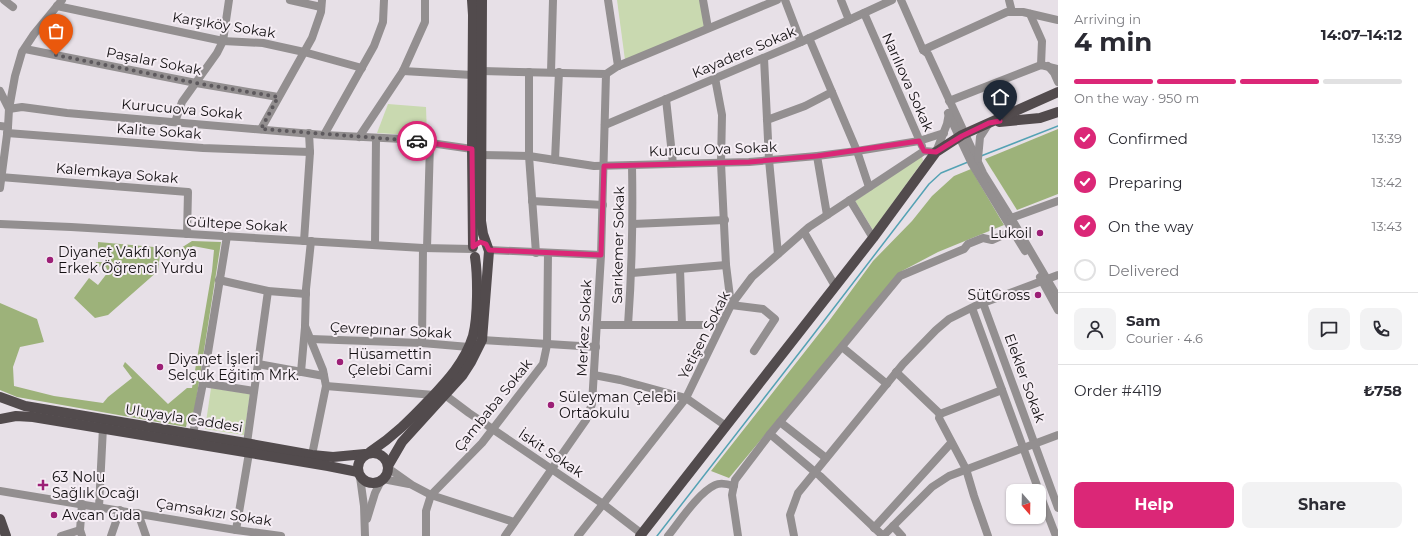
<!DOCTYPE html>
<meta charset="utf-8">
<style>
:root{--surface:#fff;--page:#f2f2f3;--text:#2b2b33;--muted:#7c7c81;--line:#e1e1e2;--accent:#db2777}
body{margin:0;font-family:Montserrat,sans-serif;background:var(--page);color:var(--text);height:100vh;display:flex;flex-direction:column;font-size:15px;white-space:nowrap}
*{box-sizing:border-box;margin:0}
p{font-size:13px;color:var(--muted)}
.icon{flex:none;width:22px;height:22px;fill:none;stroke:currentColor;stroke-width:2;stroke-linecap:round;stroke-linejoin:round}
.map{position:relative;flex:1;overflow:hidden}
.sheet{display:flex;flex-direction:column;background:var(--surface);width:360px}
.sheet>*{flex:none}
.needle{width:26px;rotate:160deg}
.tools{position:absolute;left:1006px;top:484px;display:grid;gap:8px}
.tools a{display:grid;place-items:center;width:40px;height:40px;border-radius:8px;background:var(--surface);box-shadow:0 1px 3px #0004;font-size:20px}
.pin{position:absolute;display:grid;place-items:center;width:34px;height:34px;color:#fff;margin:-41px -17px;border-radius:50% 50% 50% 0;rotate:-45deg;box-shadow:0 0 4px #0007}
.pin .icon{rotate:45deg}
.courier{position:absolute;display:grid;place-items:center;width:40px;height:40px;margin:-20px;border:3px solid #db2777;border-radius:50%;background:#fff;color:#222;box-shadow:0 1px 5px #0007}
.overview em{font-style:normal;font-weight:700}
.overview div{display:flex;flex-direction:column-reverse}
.overview{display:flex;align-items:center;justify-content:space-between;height:68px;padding:0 16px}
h1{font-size:26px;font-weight:700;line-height:30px}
.bar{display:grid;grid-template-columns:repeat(4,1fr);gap:6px 4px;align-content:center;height:48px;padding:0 16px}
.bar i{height:5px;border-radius:3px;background:var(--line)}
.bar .selected{background:var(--accent)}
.bar p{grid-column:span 4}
.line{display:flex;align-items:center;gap:10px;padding:0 16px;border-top:1px solid var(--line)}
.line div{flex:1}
.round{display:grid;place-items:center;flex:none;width:42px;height:42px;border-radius:8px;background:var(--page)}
ol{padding:0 16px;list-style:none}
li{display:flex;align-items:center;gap:12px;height:44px}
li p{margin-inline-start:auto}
li .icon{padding:4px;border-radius:50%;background:var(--accent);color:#fff;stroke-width:4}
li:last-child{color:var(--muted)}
li i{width:22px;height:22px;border:2px solid var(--line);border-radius:50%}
.button{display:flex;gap:8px;margin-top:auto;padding:8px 16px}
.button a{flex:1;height:46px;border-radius:8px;background:var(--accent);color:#fff;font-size:16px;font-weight:700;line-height:46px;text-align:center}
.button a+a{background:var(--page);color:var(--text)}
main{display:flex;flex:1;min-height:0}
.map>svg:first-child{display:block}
.green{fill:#c9d9b0}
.forest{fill:#9db27a}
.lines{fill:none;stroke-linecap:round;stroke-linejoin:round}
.stream{stroke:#54a2b4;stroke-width:1.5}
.minor{stroke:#938f90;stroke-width:8}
.major{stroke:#524b4d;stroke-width:10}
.done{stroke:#5d595d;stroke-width:4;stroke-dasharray:0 7.2}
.route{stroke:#db2777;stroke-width:5}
.poi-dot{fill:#9c1f76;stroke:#f5edf4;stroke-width:1.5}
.labels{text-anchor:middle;stroke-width:4;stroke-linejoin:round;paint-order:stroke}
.street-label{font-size:14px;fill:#131012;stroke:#f5edf4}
.poi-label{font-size:14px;fill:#131012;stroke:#f5edf4;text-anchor:start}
</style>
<main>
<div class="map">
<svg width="1058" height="536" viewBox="0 0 1058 536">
<rect width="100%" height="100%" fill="#e7e0e7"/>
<g class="green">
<path d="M617,0H700L704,27L625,60Z"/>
<path d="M388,104L426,107L427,136L377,133Z"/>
<path d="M922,156L923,161L873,230L855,201Z"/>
<path d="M211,388L250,394L244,435L205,429Z"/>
</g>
<g class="forest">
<path d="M1058,129V194L1017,210L985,159Z"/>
<path d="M971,169L1004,225L938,252L902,271L729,478L711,471L829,321L873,261L912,221L932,196L954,176Z"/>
<path d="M192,241L221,242L192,427L187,422L186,427L17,397L0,390V303L37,319L44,342L20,347L13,367L14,386L54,396L103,403L108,397L132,378L123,366L125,362L168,404L187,388H192L212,271L214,250L193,246L182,254L160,255L158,271L108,315L95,318L74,298L89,278L98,285L108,272L106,267L95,266L96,262H105L106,258L98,257V242L165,248H181Z"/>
</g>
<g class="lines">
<g class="stream">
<path d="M981,156L1058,126"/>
<path d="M657,536L810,339L929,184L941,173L968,162"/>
</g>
<g class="minor">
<path d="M4,0L13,7"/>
<path d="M290,0L321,7"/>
<path d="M608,0L618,66"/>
<path d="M703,0L708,28"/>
<path d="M785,0L801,42"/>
<path d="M841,0L849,20"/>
<path d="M901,0L923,50L928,54L983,173L1011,218L1058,298"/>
<path d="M1009,0L1012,12"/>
<path d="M57,6L223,41L263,43L304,52L362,68"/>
<path d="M864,13L922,146"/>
<path d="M1030,14L1042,41L1041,65"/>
<path d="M809,38L857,151L869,187"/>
<path d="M25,49L196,83L278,97"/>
<path d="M923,50L1007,12H1023L1058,20"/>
<path d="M764,58L769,160L778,254"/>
<path d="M1048,66L1054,73L1058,82"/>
<path d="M403,71L472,75"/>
<path d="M482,71L606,74L601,255L592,404L586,420L505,536"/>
<path d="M529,72V156L536,253"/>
<path d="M551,72L553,0"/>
<path d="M606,74L618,66L777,0"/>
<path d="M715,78L722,115L721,163L726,265L731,305L763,309L775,319L754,351"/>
<path d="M0,91L9,109L22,107L67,113L324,135L403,139L472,149"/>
<path d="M666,99L673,164"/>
<path d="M949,101L1041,65L1058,69"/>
<path d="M948,113L972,164L1025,251"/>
<path d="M767,120L805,106L832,92"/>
<path d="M175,122L182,102L217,53L223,41L229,0"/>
<path d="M605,125L801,42L892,0"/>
<path d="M0,126L8,127"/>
<path d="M261,129L312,38L321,12L322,0"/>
<path d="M7,133L203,148L310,152"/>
<path d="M324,135L374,46L383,22L384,0"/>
<path d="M359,137L403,71L425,22V0"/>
<path d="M481,155L529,156L594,166L749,162L817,156L857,151L919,141L944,133"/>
<path d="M817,156L827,215"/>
<path d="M978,159L980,137L989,123"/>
<path d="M555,160L559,72"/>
<path d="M0,177L188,192L187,234"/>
<path d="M0,188L8,127L9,109L15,76L22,52L34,34L62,0"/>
<path d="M850,200L873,238"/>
<path d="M532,201L603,205"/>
<path d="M1011,218L1058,201"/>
<path d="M0,224L71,227L423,248L473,249"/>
<path d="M633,224L725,220"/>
<path d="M804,232L835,286"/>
<path d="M304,241L310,152L309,133"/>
<path d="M311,241L306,289L305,326L323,370L326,386L312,455"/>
<path d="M375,245L376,138"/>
<path d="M427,248L430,143"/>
<path d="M489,250L601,255"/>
<path d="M680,269L682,325"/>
<path d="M632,273L726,265"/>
<path d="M1040,277L1058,310"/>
<path d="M219,280L268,291L306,294"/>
<path d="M983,303L1058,508"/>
<path d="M972,308L1039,491"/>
<path d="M597,325H720"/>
<path d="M628,325C632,271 633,219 632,165"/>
<path d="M311,339L422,343L469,347"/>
<path d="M482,340L596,347"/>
<path d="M422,343L423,248"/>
<path d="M842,347L887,384"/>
<path d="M258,364L324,376"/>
<path d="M301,372L305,327"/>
<path d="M896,372L940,414L1002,390"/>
<path d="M594,375L620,380L686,398L726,426"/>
<path d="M203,383L254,391"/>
<path d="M326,386L434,395"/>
<path d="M445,395L469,413L603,504L642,534"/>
<path d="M940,414L939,418L966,469L974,496L988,536"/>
<path d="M780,422L826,458"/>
<path d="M193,434L203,383L227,236"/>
<path d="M770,434L815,472L820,476L883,536"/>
<path d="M247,443L268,291"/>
<path d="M388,468L412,485L431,495L514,522"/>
<path d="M360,477L364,506L365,536"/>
<path d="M383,479L409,484"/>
<path d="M0,491L236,530L281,536"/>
<path d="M1039,492L1056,536"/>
<path d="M99,507L103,427"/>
<path d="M138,513L146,536"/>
<path d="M367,519L375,493L381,481"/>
<path d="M893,526L902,536"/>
<path d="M874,528L951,443"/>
<path d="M236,530L249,453"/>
<path d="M61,536L80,530"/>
<path d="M82,536L80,530L82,504"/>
<path d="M111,536L120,510"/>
<path d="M426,536V511L431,495L482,443L543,364L547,345L548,253"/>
<path d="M578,536L686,398L731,305L752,277L809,227L924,151L936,152L947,124L949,113"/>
<path d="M668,536C680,521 698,493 715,485C721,482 728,484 734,486"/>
<path d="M738,536L732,495L735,480L770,434L900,276L964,249L968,244L983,238L992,240L1012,231"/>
<path d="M794,536L790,515L798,493L903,364L936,330L949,319L975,306L1058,275"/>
<path d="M883,536L932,487L949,476L1058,435"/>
</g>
<g class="major">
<path d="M472,0L473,15L472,149L473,247"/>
<path d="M999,122L1040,118L1058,112"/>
<path d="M0,397L25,406L240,442L312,455L333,457L365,454"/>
<path d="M0,419L16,416L33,417L328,466L358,472"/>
<path d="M370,452C394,436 410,420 430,399C447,381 465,362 473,336C478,317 478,277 475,257"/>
<circle cx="373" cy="468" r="15"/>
<path d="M388,466L402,442L462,376L471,362L482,340L489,251L483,234L481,221L482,0"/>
<path d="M0,519L6,536"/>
<path d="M640,536L873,238L936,152L962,135L1058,92"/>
</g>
</g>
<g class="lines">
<path class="done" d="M56,55L196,83L278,97L261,129L417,141"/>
<path class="route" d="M417,141L472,149L473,247L480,242L486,244L489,250L601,255L604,166L749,162L817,156L919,141L924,151L936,152L962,136L989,123L1000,121"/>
</g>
<g class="poi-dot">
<circle cx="1040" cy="233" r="4"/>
<circle cx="50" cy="260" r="4"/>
<circle cx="1038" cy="295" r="4"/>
<circle cx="340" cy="362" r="4"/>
<circle cx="160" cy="367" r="4"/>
<circle cx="551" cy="405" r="4"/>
<path d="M41 479h4v4h4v4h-4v4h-4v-4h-4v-4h4z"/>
<circle cx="54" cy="515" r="4"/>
</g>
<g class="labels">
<g class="street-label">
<text transform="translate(224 25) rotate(9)" y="5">Karşıköy Sokak</text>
<text transform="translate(744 52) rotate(-23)" y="5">Kayadere Sokak</text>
<text transform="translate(154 61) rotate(11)" y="5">Paşalar Sokak</text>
<text transform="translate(908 82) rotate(66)" y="5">Narılıova Sokak</text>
<text transform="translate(182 109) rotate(5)" y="5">Kurucuova Sokak</text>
<text transform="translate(159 131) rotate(4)" y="5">Kalite Sokak</text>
<text transform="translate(713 149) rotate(-2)" y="5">Kurucu Ova Sokak</text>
<text transform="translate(117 173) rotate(5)" y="5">Kalemkaya Sokak</text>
<text transform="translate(237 224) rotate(3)" y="5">Gültepe Sokak</text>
<text transform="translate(618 245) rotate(-89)" y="5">Sarıkemer Sokak</text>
<text transform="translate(584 328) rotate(-87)" y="5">Merkez Sokak</text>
<text transform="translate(391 330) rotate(3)" y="5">Çevrepınar Sokak</text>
<text transform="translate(704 335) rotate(-63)" y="5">Yetişen Sokak</text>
<text transform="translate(1025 378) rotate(70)" y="5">Elekler Sokak</text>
<text transform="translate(493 405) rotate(-51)" y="5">Çambaba Sokak</text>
<text transform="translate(184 418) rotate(9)" y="5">Uluyayla Caddesi</text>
<text transform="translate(551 453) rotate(34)" y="5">İskit Sokak</text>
<text transform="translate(214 512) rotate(9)" y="5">Çamsakızı Sokak</text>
</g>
<g class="poi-label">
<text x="1032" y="238" text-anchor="end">Lukoil</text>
<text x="58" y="257">Diyanet Vakfı Konya<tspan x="58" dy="16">Erkek Öğrenci Yurdu</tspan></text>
<text x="1030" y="300" text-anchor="end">SütGross</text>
<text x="348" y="359">Hüsamettin<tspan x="348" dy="16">Çelebi Cami</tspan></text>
<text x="168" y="364">Diyanet İşleri<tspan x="168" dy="16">Selçuk Eğitim Mrk.</tspan></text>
<text x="559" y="402">Süleyman Çelebi<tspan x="559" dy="16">Ortaokulu</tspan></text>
<text x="52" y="482">63 Nolu<tspan x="52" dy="16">Sağlık Ocağı</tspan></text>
<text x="62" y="520">Avcan Gıda</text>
</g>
</g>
</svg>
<div class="tools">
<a><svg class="needle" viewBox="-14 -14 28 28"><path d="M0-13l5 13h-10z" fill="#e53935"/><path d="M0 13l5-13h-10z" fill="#7c7c81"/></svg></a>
</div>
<div class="pin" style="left:56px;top:55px;background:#ea580c"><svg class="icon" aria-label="bag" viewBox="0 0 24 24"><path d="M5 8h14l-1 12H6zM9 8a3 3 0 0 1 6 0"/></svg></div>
<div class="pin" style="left:1000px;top:121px;background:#1f2937"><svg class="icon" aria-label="home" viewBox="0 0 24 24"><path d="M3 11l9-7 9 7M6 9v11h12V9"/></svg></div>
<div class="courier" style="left:417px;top:141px"><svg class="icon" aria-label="car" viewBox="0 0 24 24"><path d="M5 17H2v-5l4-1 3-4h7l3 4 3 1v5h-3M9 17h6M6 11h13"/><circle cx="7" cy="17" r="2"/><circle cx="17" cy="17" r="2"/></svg></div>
</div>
<section class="sheet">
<div class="overview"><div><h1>4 min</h1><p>Arriving in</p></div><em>14:07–14:12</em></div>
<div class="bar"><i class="selected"></i><i class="selected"></i><i class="selected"></i><i></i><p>On the way · 950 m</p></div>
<ol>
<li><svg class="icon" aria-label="check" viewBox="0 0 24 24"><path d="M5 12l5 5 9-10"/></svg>Confirmed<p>13:39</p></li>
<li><svg class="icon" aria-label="check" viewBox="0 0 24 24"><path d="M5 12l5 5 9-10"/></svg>Preparing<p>13:42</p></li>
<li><svg class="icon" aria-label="check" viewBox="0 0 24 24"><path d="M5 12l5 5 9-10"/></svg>On the way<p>13:43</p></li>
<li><i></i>Delivered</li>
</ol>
<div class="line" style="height:72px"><a class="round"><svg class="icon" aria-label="person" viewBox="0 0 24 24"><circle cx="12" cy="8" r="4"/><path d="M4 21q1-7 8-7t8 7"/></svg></a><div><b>Sam</b><p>Courier · 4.6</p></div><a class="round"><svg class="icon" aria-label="chat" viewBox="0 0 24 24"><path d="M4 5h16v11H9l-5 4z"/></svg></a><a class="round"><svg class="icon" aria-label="phone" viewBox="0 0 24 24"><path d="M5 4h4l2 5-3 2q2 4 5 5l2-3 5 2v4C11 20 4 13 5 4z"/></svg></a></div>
<div class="line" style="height:52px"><div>Order #4119</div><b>₺758</b></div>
<div class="button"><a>Help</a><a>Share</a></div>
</section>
</main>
